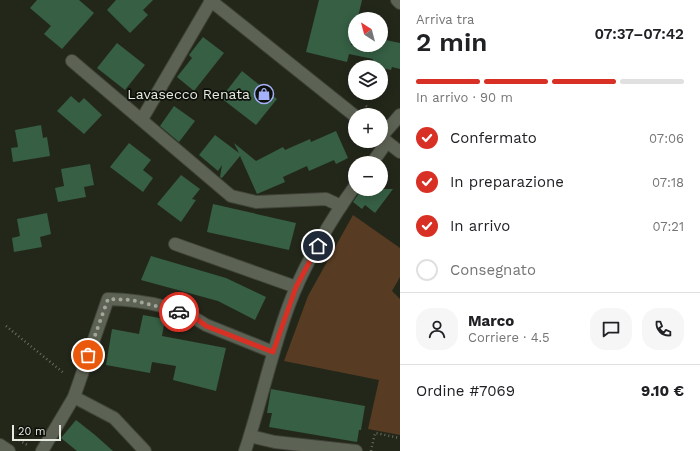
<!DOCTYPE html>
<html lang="it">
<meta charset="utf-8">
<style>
:root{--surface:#fff;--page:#f6f6f6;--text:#202124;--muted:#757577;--line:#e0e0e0;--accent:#d93025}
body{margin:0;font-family:"Work Sans",sans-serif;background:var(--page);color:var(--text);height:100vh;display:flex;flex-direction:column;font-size:15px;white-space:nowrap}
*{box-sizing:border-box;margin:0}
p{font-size:13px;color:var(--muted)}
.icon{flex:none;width:22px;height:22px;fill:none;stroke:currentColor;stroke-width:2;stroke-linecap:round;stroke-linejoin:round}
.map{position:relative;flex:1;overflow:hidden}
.sheet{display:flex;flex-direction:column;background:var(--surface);width:300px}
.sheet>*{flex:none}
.needle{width:26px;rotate:324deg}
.tools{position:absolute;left:348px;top:12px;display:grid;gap:8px}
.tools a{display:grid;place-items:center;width:40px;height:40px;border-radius:50%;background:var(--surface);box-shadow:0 2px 10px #0003;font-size:20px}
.scale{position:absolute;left:12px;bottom:10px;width:49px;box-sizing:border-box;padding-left:4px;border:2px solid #e6eae1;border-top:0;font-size:11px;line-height:14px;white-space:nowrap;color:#e6eae1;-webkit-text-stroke:3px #0d0f09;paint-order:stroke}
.pin{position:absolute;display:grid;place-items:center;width:34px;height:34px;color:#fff;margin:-17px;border:2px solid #fff;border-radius:50%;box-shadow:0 1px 4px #0007}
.courier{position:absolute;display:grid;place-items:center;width:40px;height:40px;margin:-20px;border:3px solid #d93025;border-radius:50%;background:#fff;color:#222;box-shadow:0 1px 5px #0007}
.head em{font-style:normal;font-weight:600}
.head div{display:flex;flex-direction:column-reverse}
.head{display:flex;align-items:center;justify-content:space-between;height:68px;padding:0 16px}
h1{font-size:26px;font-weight:600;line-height:30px}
.bar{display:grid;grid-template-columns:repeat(4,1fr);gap:6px 4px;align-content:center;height:48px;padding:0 16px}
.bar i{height:5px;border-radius:3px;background:var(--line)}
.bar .on{background:var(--accent)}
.bar p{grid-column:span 4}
.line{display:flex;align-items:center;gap:10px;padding:0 16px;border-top:1px solid var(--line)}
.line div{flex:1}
.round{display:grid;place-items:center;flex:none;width:42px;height:42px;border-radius:16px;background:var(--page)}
ol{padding:0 16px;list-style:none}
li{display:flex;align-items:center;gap:12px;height:44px}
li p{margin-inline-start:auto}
li .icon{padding:4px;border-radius:50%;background:var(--accent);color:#fff;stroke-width:4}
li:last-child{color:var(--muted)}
li i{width:22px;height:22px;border:2px solid var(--line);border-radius:50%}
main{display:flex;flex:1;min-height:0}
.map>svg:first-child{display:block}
.green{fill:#573b22}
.building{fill:#365f44}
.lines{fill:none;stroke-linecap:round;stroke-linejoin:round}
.minor-casing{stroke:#40443a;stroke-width:14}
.path{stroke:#696d62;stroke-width:2.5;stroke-dasharray:1 3;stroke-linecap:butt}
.minor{stroke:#5d6354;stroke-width:12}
.done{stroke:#a2a69b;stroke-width:4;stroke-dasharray:0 7.2}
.route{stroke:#d93025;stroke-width:5}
.labels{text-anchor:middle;stroke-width:3.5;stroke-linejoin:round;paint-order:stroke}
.poi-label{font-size:14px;fill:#e6eae1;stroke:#0d0f09;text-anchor:end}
</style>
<main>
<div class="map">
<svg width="400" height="451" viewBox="0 0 400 451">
<rect width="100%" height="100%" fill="#23271a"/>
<path class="green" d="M353,215L400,248V277L392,291L400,299V435L368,429L379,380L284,361L308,296Z"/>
<g class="building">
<path d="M37,0H79L94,13L62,49L44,34L51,26L30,8Z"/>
<path d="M116,0H153L143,10L148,15L130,33L107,10Z"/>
<path d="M319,0H362L358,17L355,19L351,45H381V39L400,43V69L392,67L391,70L372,66L373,59L349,54L347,62L306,52Z"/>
<path d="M203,37L224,53L194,91L177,77L192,58L189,55Z"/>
<path d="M117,43L145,65L125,90L97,68Z"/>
<path d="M242,71L277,99L256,125L221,98Z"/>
<path d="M71,96L79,103L84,98L102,115L84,134L57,111Z"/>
<path d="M174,106L195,121L179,142L160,126Z"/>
<path d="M41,125L43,138L47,137L50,156L13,162L11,148L18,147L15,130Z"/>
<path d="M336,131L348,158L336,164L334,160L309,171L307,166L283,177L285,182L257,194L240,156L222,178L220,177L222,165L218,171L199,155L215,135L239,153L234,143L256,161L283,147L285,150L310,139L311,142Z"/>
<path d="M129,143L151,160L143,170L153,178L143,192L110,167Z"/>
<path d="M90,164L94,185L84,187L86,197L58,202L55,188L64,186L61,169Z"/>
<path d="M181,175L200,189L192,199L196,200L181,222L157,204Z"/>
<path d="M362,189H393L375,213L365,205L362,209L353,202Z"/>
<path d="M213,204L296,223L289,250L207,232Z"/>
<path d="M47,213L51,234L40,237L42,247L14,252L12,238L20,236L17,219Z"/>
<path d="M151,256L226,278L266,297L255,320L218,301L141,280Z"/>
<path d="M143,315L165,319L162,336L226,348L216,391L173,380L176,366L152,362L150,373L106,365L112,329L139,334Z"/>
<path d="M271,389L365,406L361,430H359L357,442L269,427L272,413H267Z"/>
<path d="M76,420L95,435L113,451H77L61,438Z"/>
</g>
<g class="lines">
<g class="minor-casing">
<g id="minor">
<path d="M210,0L355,116"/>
<path d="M397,0L400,3"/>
<path d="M72,61L231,196L256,202L326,199L341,206"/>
<path d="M142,119L211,1"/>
<path d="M381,137L400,115"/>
<path d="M382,138L400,152"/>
<path d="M372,163L387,142"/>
<path d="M175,244L296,287"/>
<path d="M74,397L114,418L145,451"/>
<path d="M250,436L275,442L356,451"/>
<path d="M0,445L9,451"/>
<path d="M42,451L74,397L108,299C142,300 178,306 206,325L273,352"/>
<path d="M245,451C261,403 271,353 289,305C303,267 331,219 355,186"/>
</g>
</g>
<g class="path">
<path d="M366,106L377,115"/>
<path d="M352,173L355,168"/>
<path d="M6,326L65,374"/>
<path d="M19,440L29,446"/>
<path d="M371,451L375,433L400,438"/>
</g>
<use href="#minor" class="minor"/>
</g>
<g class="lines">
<path class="done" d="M88,355L108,299L132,300L179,312"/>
<path class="route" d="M179,312L197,319L206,326L273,352L296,287L318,246"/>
</g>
<defs>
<g id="shop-ring" transform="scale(1)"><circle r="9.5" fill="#0d0f09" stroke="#a6b1fc" stroke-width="1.5"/><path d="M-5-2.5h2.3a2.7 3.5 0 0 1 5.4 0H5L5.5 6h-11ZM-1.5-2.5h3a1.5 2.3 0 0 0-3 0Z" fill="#a6b1fc"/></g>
</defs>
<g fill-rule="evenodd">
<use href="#shop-ring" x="264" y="94"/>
</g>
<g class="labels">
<g class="poi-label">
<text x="250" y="99">Lavasecco Renata</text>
</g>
</g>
</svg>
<div class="tools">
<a><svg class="needle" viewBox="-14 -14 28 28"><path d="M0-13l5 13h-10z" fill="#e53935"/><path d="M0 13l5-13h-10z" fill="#757577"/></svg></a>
<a><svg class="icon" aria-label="layers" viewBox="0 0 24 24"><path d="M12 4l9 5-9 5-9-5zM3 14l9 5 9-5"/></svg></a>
<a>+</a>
<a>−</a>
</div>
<div class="scale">20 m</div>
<div class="pin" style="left:88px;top:355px;background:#ea580c"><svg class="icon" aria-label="bag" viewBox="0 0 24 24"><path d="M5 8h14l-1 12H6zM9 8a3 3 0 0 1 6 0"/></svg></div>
<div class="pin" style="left:318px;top:246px;background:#1f2937"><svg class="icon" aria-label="home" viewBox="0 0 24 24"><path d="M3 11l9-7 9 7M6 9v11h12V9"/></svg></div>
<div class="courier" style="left:179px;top:312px"><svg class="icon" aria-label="car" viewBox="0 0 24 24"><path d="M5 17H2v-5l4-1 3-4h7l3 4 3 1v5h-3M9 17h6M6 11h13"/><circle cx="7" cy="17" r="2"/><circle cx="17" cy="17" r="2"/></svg></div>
</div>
<section class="sheet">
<div class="head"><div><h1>2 min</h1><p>Arriva tra</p></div><em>07:37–07:42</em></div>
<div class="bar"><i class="on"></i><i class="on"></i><i class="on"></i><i></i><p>In arrivo · 90 m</p></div>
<ol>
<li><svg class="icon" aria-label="check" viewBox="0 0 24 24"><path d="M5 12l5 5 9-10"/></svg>Confermato<p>07:06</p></li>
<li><svg class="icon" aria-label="check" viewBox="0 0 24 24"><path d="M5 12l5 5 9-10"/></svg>In preparazione<p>07:18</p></li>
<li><svg class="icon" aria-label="check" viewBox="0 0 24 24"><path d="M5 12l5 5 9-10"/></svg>In arrivo<p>07:21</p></li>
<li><i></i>Consegnato</li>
</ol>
<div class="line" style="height:72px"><a class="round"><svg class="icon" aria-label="person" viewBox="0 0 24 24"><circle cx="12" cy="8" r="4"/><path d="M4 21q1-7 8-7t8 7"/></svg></a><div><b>Marco</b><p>Corriere · 4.5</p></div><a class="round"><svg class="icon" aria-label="chat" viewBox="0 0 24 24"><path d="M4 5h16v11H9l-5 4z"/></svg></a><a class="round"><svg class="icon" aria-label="phone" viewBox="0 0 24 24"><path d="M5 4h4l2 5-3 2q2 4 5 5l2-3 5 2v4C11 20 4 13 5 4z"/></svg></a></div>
<div class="line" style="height:52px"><div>Ordine #7069</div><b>9.10 €</b></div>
</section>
</main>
